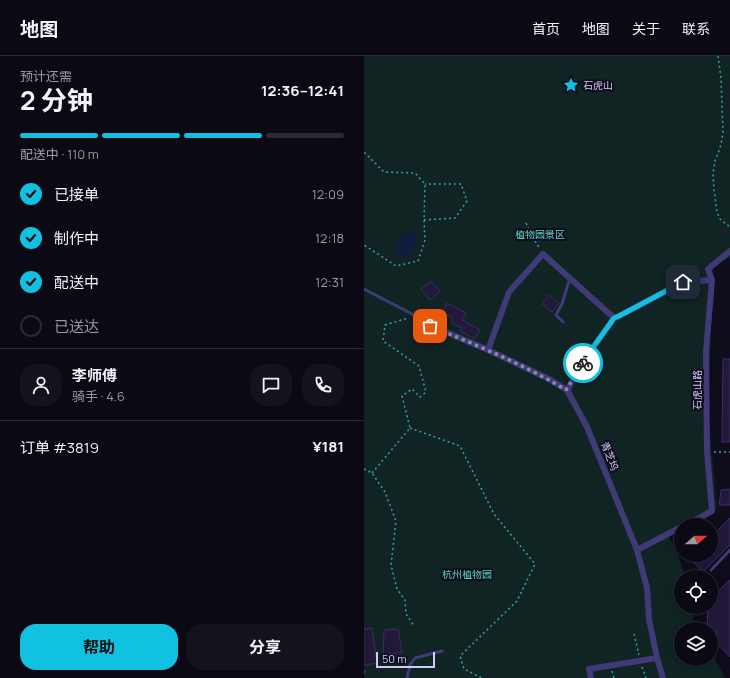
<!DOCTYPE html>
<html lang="zh">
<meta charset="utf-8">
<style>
:root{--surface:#0b0914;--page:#14121d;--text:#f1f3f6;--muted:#9a9aa0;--line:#2b2a34;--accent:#10c1e1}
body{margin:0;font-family:Manrope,"Noto Sans SC",sans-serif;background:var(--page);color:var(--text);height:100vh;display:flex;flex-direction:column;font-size:15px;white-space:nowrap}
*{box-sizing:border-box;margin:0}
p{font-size:13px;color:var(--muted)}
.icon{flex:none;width:22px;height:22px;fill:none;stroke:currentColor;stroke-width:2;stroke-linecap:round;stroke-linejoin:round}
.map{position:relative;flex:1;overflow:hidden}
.side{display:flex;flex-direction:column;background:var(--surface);width:364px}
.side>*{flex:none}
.needle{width:26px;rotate:70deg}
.tools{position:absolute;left:310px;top:462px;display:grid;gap:8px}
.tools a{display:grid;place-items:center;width:44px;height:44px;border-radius:50%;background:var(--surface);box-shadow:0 2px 10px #0003,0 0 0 1px var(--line);font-size:20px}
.scale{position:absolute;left:12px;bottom:10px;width:59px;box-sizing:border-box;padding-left:4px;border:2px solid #d2c9fb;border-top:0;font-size:11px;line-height:14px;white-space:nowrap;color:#d2c9fb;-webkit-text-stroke:3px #0f0c1b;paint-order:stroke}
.pin{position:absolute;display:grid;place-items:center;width:34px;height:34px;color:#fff;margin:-17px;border-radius:8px;box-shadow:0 2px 6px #0006}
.courier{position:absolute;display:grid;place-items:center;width:40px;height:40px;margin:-20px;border:3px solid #10c1e1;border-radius:50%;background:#fff;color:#222;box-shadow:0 1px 5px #0007}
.overview em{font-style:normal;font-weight:700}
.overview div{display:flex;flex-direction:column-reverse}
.overview{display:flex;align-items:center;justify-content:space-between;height:68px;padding:0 20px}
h1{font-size:26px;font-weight:700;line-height:30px}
.bar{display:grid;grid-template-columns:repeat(4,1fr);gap:6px 4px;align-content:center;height:48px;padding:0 20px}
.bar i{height:5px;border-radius:3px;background:var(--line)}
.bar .current{background:var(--accent)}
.bar p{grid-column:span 4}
.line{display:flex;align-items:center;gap:10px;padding:0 20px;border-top:1px solid var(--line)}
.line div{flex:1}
.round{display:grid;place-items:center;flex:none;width:42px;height:42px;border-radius:16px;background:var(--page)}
ol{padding:0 20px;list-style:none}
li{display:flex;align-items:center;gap:12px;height:44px}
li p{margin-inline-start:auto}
li .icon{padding:4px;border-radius:50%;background:var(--accent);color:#111;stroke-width:4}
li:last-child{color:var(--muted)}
li i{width:22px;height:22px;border:2px solid var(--line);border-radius:50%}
.action{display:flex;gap:8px;margin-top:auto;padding:8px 20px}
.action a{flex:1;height:46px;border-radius:16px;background:var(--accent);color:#111;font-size:16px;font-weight:700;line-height:46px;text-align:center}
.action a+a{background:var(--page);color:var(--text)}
header{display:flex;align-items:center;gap:24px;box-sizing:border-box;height:56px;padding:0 20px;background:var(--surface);border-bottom:1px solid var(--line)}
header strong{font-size:19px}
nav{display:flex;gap:22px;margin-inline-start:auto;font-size:14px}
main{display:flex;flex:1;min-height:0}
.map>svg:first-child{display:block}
.green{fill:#102424}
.water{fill:#0e1e3c}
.building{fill:#22193a;stroke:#3b2d64}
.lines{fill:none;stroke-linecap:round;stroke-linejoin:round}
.path{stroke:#34a4a3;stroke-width:1.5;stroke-dasharray:2 3;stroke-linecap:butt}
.service{stroke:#403a76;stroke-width:3}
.minor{stroke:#403a76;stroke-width:6}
.done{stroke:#8e87ad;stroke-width:4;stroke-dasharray:0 7.2}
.route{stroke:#10c1e1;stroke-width:5}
.labels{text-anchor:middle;stroke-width:4;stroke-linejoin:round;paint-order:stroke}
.poi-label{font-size:10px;fill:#d2c9fb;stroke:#0f0c1b;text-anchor:start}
.park-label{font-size:10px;fill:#5cd5bd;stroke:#0f0c1b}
.street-label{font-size:10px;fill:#d2c9fb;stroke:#0f0c1b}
</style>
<header>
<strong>地图</strong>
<nav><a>首页</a><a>地图</a><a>关于</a><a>联系</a></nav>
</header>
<main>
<section class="side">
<div class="overview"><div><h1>2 分钟</h1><p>预计还需</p></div><em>12:36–12:41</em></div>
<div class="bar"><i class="current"></i><i class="current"></i><i class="current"></i><i></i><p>配送中 · 110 m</p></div>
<ol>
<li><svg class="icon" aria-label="check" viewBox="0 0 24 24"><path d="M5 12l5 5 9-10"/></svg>已接单<p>12:09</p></li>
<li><svg class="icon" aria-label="check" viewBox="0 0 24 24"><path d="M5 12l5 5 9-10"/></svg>制作中<p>12:18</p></li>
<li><svg class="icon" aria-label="check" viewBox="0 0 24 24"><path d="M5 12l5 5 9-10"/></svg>配送中<p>12:31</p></li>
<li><i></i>已送达</li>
</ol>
<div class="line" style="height:72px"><a class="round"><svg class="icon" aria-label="person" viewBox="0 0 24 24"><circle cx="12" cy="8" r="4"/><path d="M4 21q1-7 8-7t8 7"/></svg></a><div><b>李师傅</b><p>骑手 · 4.6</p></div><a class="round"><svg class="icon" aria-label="chat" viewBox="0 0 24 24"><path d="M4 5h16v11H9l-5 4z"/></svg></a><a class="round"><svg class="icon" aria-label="phone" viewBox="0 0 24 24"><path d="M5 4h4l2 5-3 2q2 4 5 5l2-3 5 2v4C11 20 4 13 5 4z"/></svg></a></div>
<div class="line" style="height:52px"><div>订单 #3819</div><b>¥181</b></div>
<div class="action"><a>帮助</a><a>分享</a></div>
</section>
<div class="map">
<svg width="366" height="622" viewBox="0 0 366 622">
<rect width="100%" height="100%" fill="#0f0c1b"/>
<path class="green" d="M0,0H366V202L353,206L349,214L344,358L353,452L303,476L315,501L321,521H317V551H328L330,573H317V603H347V595L361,622H0Z"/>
<path class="water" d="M45,174C58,177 53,183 50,191C50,194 49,198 47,200C40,207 33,199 30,193C31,186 29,192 33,187C37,181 39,177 45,174Z"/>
<g class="building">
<path d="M67,225L76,235L66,244L57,233Z"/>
<path d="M185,239L195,247L188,256L178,248Z"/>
<path d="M83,247L102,257L98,264L116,274L111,283L96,275L98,272L88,267V261L79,257Z"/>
<path d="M359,303H366V386H358Z"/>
<path d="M366,433V449H355L357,434Z"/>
<path d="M366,462V489L339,516L328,505L333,499H347V481Z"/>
<path d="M366,524V601L352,586L353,576H347V573H343L344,551H347L352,537Z"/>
<path d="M8,572L13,607L0,609V573Z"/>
<path d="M34,573L38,596L19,599L20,574Z"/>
</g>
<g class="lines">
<g class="path">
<path d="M354,0L357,22L359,78L356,92L351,105L349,118L350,134L353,156L356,163L366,171"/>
<path d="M0,97H1L20,116L51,117L61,128L60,164L61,184L54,205L32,210L0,189"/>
<path d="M60,164L91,162L103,145L97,128H61"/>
<path d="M162,167L168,180L176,193"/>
<path d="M46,372L96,390L130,458L171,508L153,545L96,600L100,613L118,622"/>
<path d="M350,396H366"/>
<path d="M0,413L8,417L21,436L32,465L27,509L33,533L41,544L42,558L50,570"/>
<path d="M8,417L46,372L38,340L48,333L56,341L62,336L55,310L19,285L21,269L44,262"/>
<path d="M270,578L275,599"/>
<path d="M278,611L282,622"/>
<path d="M248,615L250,622"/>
</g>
<g class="service">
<path d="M0,233L52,260L66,269"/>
<path d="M199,266L192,259L198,248L206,222"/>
<path d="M347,514L366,494"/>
<path d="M0,616V615"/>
<path d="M43,622L46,609L51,602L78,595"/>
</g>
<g class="minor">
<path d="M66,269L124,294L185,323L203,334L223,371L273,494L283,532L285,563L293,602L299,622"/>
<path d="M124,294L145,236L179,198L250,262"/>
<path d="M203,334L228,293L250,262L255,260L319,226L348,224"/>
<path d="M322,469L348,455L343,395L342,295L348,224L344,213L366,195"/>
<path d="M273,494L317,471"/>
<path d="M227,622L225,613L293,602"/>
</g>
</g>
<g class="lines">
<path class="done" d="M66,270C112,289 159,308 202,334L219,307"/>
<path class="route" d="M219,307L228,293L250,262L255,260L319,226"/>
</g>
<defs>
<g id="sight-bare" transform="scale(1.2)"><path d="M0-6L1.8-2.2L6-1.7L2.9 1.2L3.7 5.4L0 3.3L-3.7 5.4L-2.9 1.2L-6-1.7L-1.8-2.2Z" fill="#10c1e1" stroke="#0f0c1b" stroke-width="2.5" paint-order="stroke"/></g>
</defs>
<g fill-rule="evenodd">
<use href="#sight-bare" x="207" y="29"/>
</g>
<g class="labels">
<g class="poi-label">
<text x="219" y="33">石虎山</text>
</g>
<g class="park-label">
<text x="176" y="182">植物园景区</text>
<text x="103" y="522">杭州植物园</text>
</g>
<g class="street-label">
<text transform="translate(333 334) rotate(-90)" y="4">石虎山路</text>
<text transform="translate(246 400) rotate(68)" y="4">青芝坞</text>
</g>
</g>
</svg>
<div class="tools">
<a><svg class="needle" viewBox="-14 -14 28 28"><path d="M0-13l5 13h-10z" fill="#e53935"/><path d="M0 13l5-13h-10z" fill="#9a9aa0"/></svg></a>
<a><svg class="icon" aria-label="locate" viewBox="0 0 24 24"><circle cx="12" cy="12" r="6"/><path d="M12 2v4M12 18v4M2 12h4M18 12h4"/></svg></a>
<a><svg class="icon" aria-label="layers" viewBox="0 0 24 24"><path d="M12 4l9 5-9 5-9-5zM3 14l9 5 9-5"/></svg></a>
</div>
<div class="scale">50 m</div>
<div class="pin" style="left:66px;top:270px;background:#ea580c"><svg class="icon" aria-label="bag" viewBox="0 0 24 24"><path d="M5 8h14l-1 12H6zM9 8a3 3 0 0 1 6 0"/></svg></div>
<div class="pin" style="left:319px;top:226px;background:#1f2937"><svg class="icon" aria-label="home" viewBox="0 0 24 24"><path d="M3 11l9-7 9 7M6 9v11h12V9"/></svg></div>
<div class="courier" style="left:219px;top:307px"><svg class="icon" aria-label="bike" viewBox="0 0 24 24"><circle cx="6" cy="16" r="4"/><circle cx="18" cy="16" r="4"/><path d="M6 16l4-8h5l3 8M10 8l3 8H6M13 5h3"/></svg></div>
</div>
</main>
